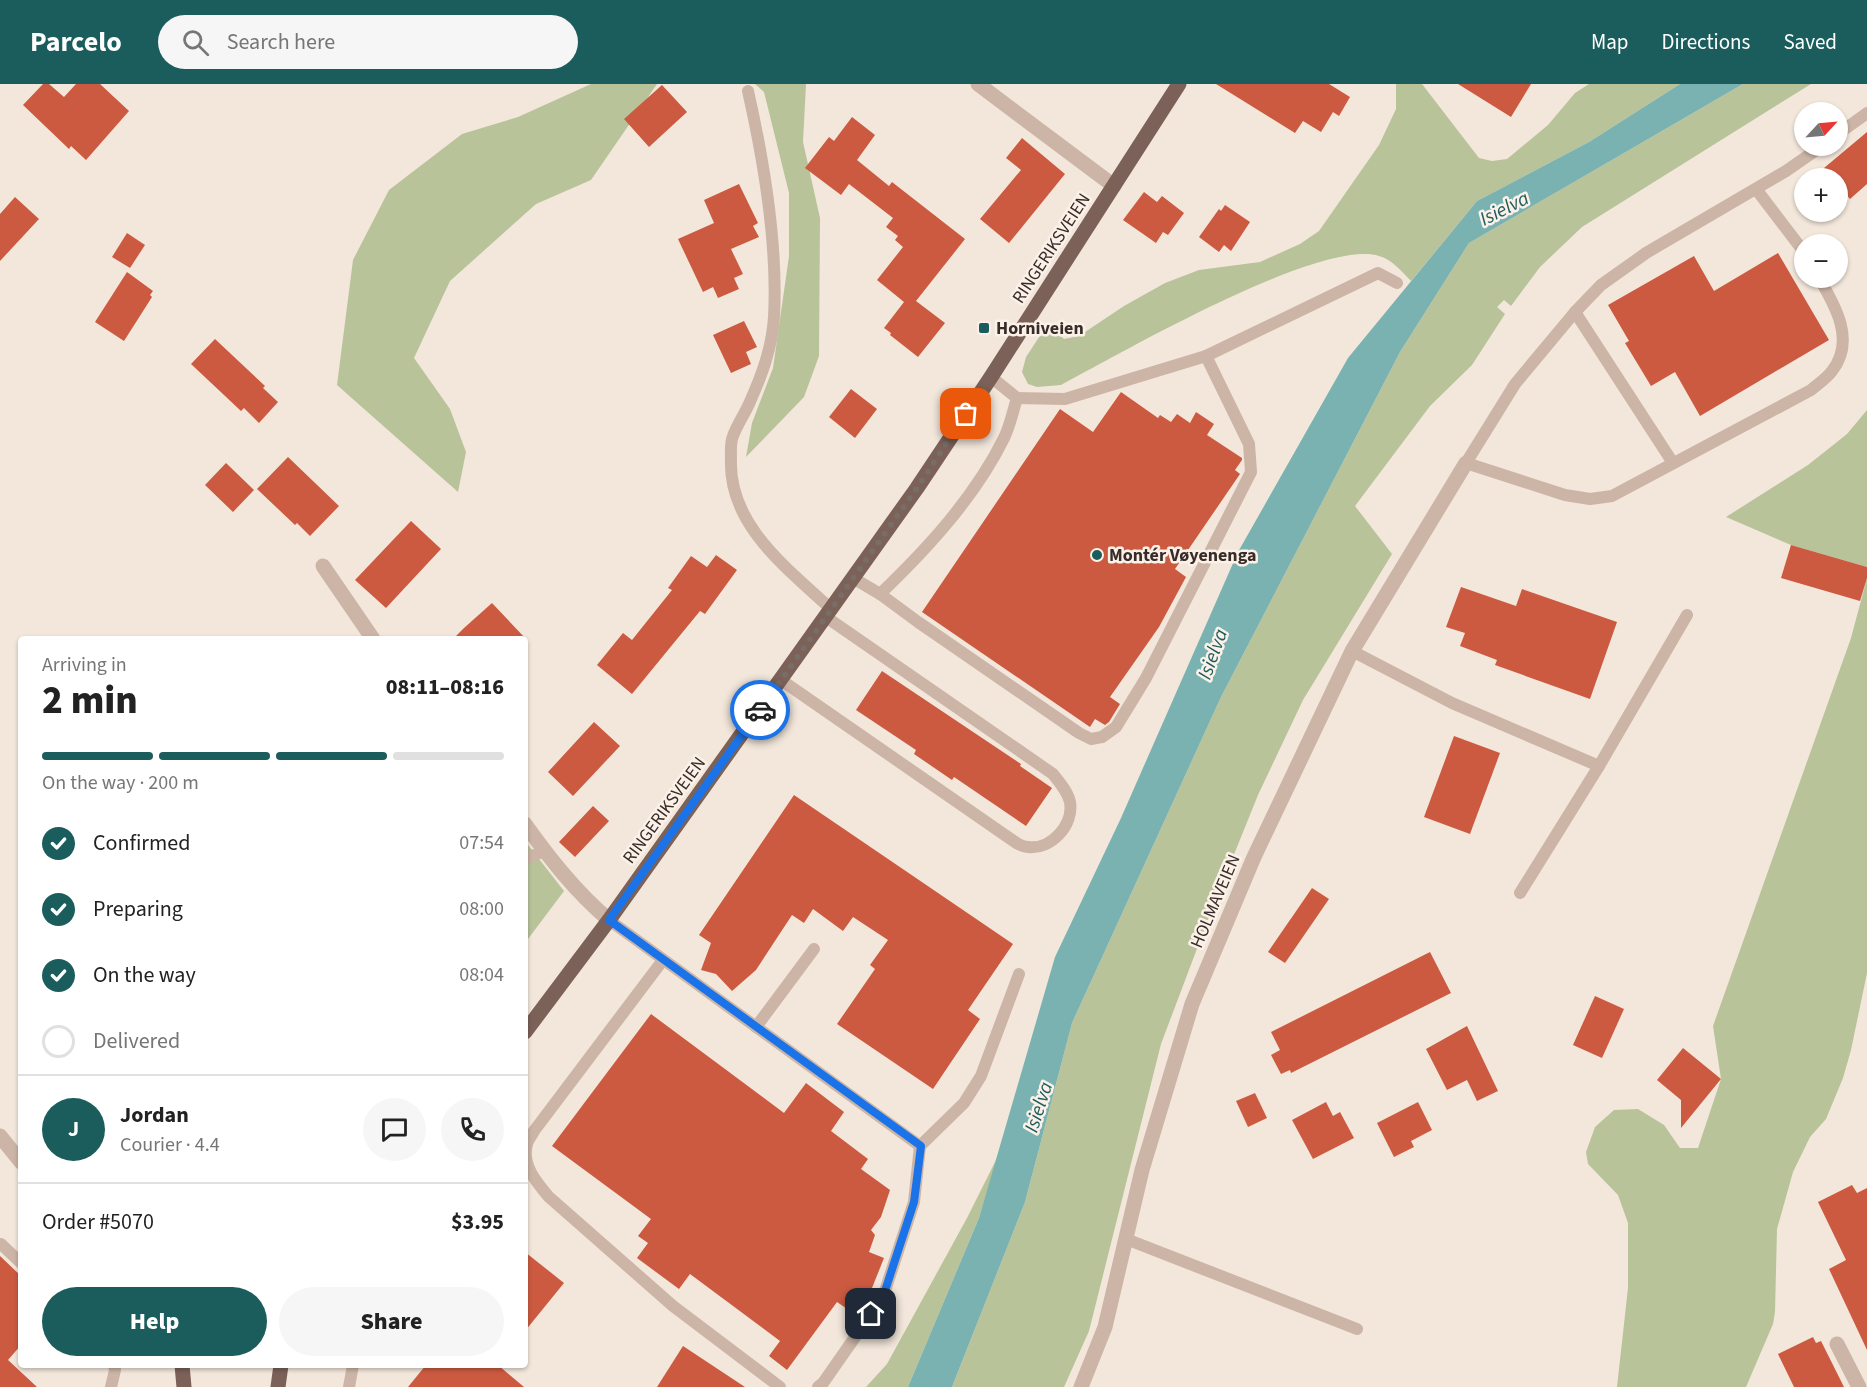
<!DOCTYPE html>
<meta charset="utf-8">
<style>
:root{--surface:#fff;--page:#f6f6f6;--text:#222;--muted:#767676;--line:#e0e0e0;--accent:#1b5c5c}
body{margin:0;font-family:"Source Sans 3",sans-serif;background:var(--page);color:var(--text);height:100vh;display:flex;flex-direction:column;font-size:22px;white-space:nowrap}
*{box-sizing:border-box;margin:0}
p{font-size:20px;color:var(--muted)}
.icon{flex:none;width:33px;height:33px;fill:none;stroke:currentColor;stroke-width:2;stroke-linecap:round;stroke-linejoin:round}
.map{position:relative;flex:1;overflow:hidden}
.drawer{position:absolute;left:18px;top:552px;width:510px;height:732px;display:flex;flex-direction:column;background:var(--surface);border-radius:6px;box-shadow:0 2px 4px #0004}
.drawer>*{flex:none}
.needle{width:39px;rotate:64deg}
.buttons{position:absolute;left:1794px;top:18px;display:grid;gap:12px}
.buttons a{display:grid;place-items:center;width:54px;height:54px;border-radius:50%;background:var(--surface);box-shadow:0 2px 4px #0004;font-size:30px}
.pin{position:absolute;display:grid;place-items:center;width:51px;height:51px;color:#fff;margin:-26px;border-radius:12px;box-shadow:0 3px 9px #0006}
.courier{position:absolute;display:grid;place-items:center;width:60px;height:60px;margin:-30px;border:4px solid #1a73e8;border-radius:50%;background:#fff;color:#222;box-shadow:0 2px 8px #0007}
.summary em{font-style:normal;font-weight:800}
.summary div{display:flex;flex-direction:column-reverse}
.summary{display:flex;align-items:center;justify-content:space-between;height:102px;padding:0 24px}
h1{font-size:39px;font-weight:800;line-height:45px}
.bar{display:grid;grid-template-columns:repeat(4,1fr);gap:9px 6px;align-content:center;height:72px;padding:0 24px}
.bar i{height:8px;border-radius:4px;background:var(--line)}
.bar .selected{background:var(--accent)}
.bar p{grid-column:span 4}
.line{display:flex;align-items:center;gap:15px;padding:0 24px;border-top:2px solid var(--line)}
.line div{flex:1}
.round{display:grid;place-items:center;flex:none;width:63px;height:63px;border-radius:32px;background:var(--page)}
ol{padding:0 24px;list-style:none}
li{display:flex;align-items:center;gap:18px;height:66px}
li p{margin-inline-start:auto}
li .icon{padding:6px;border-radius:50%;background:var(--accent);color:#fff;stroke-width:4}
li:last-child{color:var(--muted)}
li i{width:33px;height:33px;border:3px solid var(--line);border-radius:50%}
.action{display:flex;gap:12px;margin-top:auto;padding:12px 24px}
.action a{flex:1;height:69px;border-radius:36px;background:var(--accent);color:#fff;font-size:24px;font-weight:800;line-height:69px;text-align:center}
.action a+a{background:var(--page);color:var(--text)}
header{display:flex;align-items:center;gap:36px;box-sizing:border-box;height:84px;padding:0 30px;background:var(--accent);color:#fff}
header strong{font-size:28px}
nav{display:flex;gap:33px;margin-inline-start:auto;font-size:21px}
.search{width:420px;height:54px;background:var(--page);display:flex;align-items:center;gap:15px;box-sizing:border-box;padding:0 21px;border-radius:33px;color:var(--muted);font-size:22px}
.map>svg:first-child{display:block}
.green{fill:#b8c39a}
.water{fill:#79b2b1}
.building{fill:#cc5a40}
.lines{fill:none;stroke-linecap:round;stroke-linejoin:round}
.lane{stroke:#ccb5a6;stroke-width:12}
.street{stroke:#ccb5a6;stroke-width:15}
.primary{stroke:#7b6158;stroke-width:15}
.done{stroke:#796d67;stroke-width:6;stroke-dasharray:0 10.8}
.route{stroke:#1a73e8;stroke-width:8}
.poi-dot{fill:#1b5c5c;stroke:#fbf1e8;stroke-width:2}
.labels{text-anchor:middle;stroke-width:5;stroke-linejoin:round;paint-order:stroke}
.street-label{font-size:18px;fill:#382c28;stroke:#fbf1e8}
.poi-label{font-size:18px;font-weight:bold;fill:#382c28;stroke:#fbf1e8;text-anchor:start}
.water-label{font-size:20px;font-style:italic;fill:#1b5c5c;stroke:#fbf1e8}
</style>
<header>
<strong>Parcelo</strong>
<div class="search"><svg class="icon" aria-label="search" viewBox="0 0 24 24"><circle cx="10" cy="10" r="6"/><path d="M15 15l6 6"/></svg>Search here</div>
<nav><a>Map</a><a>Directions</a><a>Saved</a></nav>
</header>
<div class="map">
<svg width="1867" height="1303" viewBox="0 0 1867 1303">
<rect width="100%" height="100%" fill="#f3e7db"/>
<g class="green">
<path d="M591,0H657L591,96L536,120L450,197L414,274L450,325L466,368L458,408L337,301L353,176L389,106L462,50L518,33Z"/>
<path d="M755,0H806L803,58L820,134L819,272L804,313L746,373L752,339L773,284L789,172V109L764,8Z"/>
<path d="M1396,0H1422L1479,74L1492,77L1507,75L1548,41L1575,9L1589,0H1680L1589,58L1477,117L1411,197C1402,188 1393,176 1379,172C1320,154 1120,270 1061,301L1037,303L1028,300L1022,288L1026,273L1047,241L1064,255L1079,252L1124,222L1165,199L1199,186L1260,178L1300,160L1319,147L1379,61L1396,25Z"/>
<path d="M1743,0H1811L1582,143L1540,183L1511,222L1504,216L1497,223L1505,230L1472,281L1430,322L1355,422L1392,470L1303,616L1258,711L1212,825L1161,960L1089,1247L1064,1303H952L1025,1118L1072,939L1221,613L1400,268L1469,159Z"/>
<path d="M1867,326V483L1791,461L1726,433L1808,381L1847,350Z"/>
<path d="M1867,494V889L1851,966L1843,994L1826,1035L1810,1053L1793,1088L1777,1145L1775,1228L1773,1240L1746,1303H1617L1628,1204V1139L1618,1111L1588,1080L1586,1068L1595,1043L1614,1026L1638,1025L1664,1041L1680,1064H1698L1721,995L1713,942L1851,554Z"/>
<path d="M525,757L564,807L525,859Z"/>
<path d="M998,1072L979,1134L908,1303H866L887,1280L967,1134Z"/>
</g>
<path class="water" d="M1680,0H1743L1469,159L1400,268L1221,613L1072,939L1025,1118L952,1303H908L979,1134L1055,873L1121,734L1238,468L1348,274L1477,117L1589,58Z"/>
<g class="building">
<path d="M43,0H49L64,13L76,0H100L129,27L86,76L71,62L69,65L23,21Z"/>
<path d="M1216,0H1329L1350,13L1339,32L1333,28L1321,48L1303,37L1295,49Z"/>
<path d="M1458,0H1531L1511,33Z"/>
<path d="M662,1L687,28L649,63L624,35Z"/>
<path d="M852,33L875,51L857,76L889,102L892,98L965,155L916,217L945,239L918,273L890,251L891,249L884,244L904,218L877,196L903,163L895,156L898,152L886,143L893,134L849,100L841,111L805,84L829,53L834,57Z"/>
<path d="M1867,48V100L1850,115L1838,100V94H1833L1824,84Z"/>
<path d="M1022,54L1065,90L1009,159L980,135L1021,86L1006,74Z"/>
<path d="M739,100L758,139L753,142L759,153L731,165L743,190L734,194L739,205L718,214L713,203L703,208L678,155L714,139L704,116Z"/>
<path d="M1144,108L1157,118L1162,112L1184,129L1168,151L1163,148L1156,159L1123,136Z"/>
<path d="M15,113L39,135L0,177V130Z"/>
<path d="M1225,121L1250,138L1231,167L1224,161L1219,168L1199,153L1219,125L1221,127Z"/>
<path d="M127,149L145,161L130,184L112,173Z"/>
<path d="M1778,169L1829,256L1700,332L1675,288L1651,302L1625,259L1629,257L1608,221L1694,172L1714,207Z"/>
<path d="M127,188L153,207L150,211L152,213L124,257L95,238Z"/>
<path d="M744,237L757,263L746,268L751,280L731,289L713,251Z"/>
<path d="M215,255L265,302L263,304L278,318L259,339L244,324L241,327L191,280Z"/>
<path d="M851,305L877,325L855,354L829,333Z"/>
<path d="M1121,308L1158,334L1160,331L1171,338L1177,330L1190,339L1196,328L1214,340L1207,351L1242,374V376L1235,386L1240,390L1175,485L1186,493L1159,543L1110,613L1120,620L1109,638L1105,641L1095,635L1090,643L922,528L1060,325L1093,348Z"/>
<path d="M288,373L339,422L310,452L297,439L295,441L257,405Z"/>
<path d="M226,379L254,406L233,428L205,401Z"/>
<path d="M411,437L441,465L386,524L355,496Z"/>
<path d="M1791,461L1867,483V494L1860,517L1781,494Z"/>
<path d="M716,471L737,486L705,530L700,527L632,610L597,581L623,549L632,556L672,506L668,504L691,472L707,483Z"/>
<path d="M1461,503L1516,522L1522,505L1617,538L1590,615L1495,581L1497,576L1460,562L1465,549L1446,543Z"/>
<path d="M492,519L526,555H453L464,544Z"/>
<path d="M882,587L1021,680L1020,682L1052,704L1026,742L954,693L952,696L914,670L916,666L856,626Z"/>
<path d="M594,638L620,662L573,712L548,688Z"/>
<path d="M1454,652L1500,669L1470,750L1424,733Z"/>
<path d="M794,711L1013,860L968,926L980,935L933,1005L837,940L875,885L870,881L888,856L853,833L843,847L813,825L804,839L792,831L756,886L732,907L716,890L701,886L711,859L699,851Z"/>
<path d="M593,722L609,737L575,773L559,758Z"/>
<path d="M1312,804L1329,815L1285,879L1268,868Z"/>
<path d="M1430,868L1451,909L1291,989L1290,986L1281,990L1271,971L1280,966L1271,948Z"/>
<path d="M1595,912L1624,925L1602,974L1573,961Z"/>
<path d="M651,930L784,1029L806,999L844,1028L831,1047L868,1075L861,1085L890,1106L881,1133L871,1146L875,1151L869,1168L884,1174L872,1204L853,1229L837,1218L787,1286L769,1272L780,1257L690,1190L679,1205L637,1174L648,1159L638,1152L651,1135L552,1062Z"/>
<path d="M1467,942L1498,1007L1477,1017L1467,996L1447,1006L1426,965Z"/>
<path d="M1683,964L1721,995L1681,1044V1016L1657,996Z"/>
<path d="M1255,1009L1267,1034L1248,1043L1236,1017Z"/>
<path d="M1326,1018L1333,1032L1340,1028L1354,1054L1313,1075L1292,1036Z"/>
<path d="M1418,1018L1432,1046L1411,1057L1414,1063L1394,1073L1377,1039Z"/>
<path d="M1852,1101L1857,1109L1867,1104V1266L1829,1185L1846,1176L1818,1118Z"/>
<path d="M525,1168L564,1199L525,1247Z"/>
<path d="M0,1172L21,1192V1261L8,1276L37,1303H0Z"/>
<path d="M1813,1253L1816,1259L1821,1257L1844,1303H1794L1778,1270Z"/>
<path d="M683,1262L745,1303H657Z"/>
<path d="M426,1281H498L524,1303H408Z"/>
</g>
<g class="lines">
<g class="lane">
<path d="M748,7C764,78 778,159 774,233C772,264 762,291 749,320C744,331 737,341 733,352C730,359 731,368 731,375C728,441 788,485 831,525"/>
<path d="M1838,50L1867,29"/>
<path d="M1756,105L1804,168"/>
<path d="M1819,194C1835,221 1856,257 1832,287C1827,294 1818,300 1811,306L1612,412L1590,415L1565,411L1466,379L1515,300L1575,228L1601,201L1646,169L1786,87L1822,62"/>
<path d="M1575,228L1673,379"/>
<path d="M1017,314L1065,315L1206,272L1378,189L1397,199"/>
<path d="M853,494L880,510L918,538L1079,649L1091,655L1102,653L1116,643L1146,594L1251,388L1249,360L1206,272"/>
<path d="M880,510C927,465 975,413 1004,354C1010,342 1013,327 1017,314L991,293"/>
<path d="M1352,567L1452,619L1599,682"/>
<path d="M781,596L1015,758C1018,760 1024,763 1028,763C1051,766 1074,741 1070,718C1068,708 1060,699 1053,690L826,533"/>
<path d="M525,775L544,767"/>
<path d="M1520,809L1599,682L1687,531"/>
<path d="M609,836L920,1062"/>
<path d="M663,876L534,1047C532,1051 528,1056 527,1060C521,1081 537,1099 549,1113L673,1222L780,1303"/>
<path d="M756,943L814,865"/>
<path d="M1126,1155L1357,1245"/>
<path d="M1,1160L21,1179"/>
<path d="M111,1303L115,1286L114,1281"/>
<path d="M349,1303L353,1281"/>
<path d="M818,1303L823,1299L883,1213L914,1118L920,1062L964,1019L981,992L1019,890"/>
</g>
<g class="street">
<path d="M978,0L1114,102"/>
<path d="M323,482L373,555"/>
<path d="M525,740C550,775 576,808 609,836"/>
<path d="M0,1052L21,1078"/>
<path d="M1837,1260L1859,1303"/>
<path d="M1081,1303L1105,1243L1142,1086L1192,920L1254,773L1352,567L1466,379"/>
</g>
<g class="primary">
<path d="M525,948L609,836L917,404L991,293L1179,0"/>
<path d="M182,1281L184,1303"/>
<path d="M278,1303L281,1281"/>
</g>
</g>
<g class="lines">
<path class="done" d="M760,626L917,404L966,330"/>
<path class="route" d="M760,626L609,836L921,1062L914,1118L883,1213L871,1230"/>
</g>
<g class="poi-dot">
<rect x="978" y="238" width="12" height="12" rx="3"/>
<circle cx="1097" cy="471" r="6"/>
</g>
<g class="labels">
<g class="street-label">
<text transform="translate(1051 164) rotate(-57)" y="6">RINGERIKSVEIEN</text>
<text transform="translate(664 726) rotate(-54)" y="6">RINGERIKSVEIEN</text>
<text transform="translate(1215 817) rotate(-67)" y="6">HOLMAVEIEN</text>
</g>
<g class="poi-label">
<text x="996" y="250">Horniveien</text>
<text x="1109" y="477">Montér Vøyenenga</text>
</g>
<g class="water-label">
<text transform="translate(1504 124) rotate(-27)" y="7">Isielva</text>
<text transform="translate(1212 570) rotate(-70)" y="7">Isielva</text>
<text transform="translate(1038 1023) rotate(-72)" y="7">Isielva</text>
</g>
</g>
</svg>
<div class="buttons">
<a><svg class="needle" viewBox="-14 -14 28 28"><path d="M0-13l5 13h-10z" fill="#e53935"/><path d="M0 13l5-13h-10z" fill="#767676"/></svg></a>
<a>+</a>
<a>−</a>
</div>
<div class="pin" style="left:966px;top:330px;background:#ea580c"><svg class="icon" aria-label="bag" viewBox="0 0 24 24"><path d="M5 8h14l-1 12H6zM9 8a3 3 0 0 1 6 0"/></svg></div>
<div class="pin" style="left:871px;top:1230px;background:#1f2937"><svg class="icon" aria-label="home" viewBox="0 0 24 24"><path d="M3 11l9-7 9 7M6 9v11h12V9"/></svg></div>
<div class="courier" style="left:760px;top:626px"><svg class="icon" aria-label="car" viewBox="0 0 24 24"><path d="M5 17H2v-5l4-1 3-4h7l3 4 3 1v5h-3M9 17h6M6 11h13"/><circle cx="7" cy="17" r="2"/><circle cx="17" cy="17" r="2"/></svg></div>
<section class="drawer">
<div class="summary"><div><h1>2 min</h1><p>Arriving in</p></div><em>08:11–08:16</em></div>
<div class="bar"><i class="selected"></i><i class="selected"></i><i class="selected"></i><i></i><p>On the way · 200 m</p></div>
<ol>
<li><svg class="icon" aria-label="check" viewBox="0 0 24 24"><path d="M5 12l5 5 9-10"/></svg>Confirmed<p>07:54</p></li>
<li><svg class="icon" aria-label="check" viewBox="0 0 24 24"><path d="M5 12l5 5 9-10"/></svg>Preparing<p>08:00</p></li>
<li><svg class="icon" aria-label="check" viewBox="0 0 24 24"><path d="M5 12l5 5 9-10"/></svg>On the way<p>08:04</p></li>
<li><i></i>Delivered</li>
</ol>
<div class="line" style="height:108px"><b class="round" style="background:var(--accent);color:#fff">J</b><div><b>Jordan</b><p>Courier · 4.4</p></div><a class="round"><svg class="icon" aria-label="chat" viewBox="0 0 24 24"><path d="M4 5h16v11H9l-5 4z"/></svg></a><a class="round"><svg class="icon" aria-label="phone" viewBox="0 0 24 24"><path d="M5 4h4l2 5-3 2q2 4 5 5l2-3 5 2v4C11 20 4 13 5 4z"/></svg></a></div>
<div class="line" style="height:78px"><div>Order #5070</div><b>$3.95</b></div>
<div class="action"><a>Help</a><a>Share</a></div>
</section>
</div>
